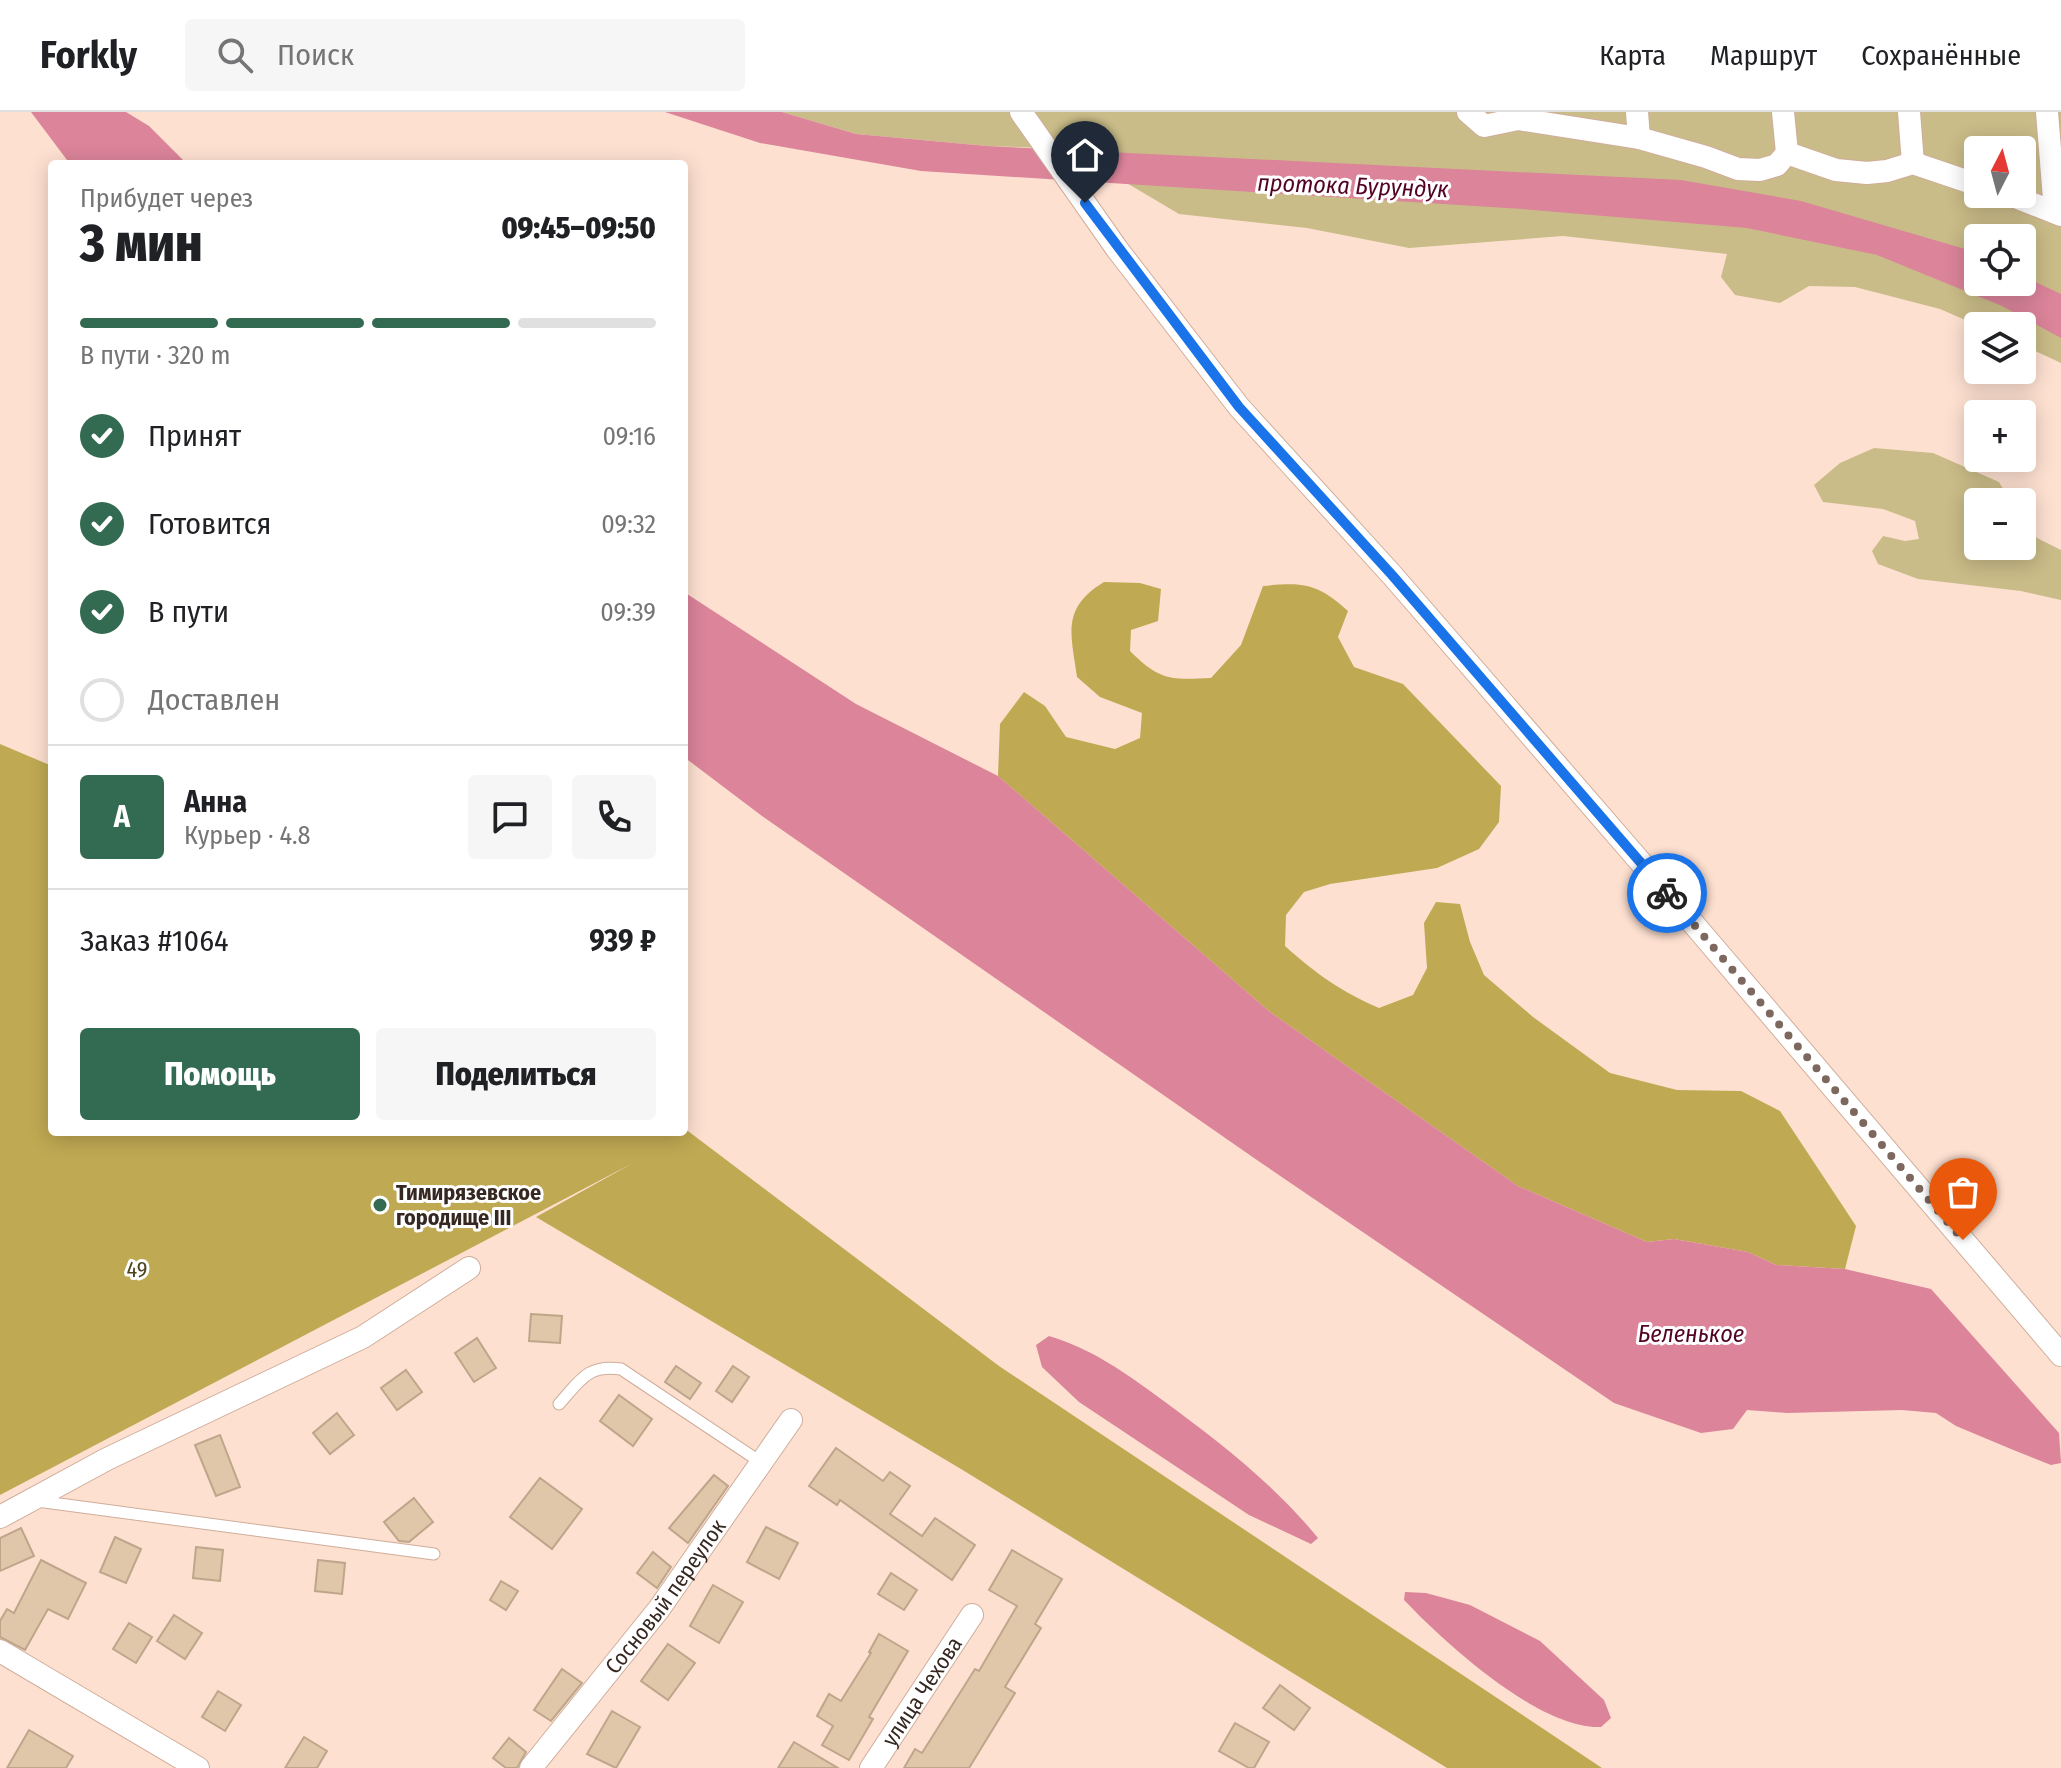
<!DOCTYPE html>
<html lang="ru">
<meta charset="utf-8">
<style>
:root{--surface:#fff;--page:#f6f6f6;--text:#202124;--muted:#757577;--line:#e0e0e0;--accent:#336a52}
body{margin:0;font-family:"Fira Sans Condensed",sans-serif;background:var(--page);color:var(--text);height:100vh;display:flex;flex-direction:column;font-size:30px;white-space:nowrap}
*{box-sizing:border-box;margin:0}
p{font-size:26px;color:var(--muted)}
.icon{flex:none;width:44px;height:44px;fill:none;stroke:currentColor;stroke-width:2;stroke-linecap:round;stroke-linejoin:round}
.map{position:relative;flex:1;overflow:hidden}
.side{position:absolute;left:48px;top:48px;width:640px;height:976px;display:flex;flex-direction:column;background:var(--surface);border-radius:8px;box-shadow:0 4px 20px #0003}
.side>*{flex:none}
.needle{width:52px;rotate:6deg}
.fabs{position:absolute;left:1964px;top:24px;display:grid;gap:16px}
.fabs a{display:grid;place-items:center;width:72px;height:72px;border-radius:8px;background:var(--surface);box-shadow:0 4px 20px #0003;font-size:40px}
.pin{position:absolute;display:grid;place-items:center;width:68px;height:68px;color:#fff;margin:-82px -34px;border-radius:50% 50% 50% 0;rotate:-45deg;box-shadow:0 0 8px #0007}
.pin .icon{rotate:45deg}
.courier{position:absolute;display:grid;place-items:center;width:80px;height:80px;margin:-40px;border:6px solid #1a73e8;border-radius:50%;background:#fff;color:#222;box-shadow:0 2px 10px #0007}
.head em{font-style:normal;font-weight:800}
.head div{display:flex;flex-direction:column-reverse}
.head{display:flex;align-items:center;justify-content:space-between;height:136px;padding:0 32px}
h1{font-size:52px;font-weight:800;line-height:60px}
.bar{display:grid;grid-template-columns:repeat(4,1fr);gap:12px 8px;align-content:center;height:96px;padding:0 32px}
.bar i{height:10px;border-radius:6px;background:var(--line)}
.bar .on{background:var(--accent)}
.bar p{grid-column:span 4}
.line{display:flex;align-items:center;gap:20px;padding:0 32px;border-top:2px solid var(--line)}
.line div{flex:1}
.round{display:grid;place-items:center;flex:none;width:84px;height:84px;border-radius:8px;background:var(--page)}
ol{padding:0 32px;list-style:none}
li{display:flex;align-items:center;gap:24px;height:88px}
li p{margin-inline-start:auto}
li .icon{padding:8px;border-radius:50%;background:var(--accent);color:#fff;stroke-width:4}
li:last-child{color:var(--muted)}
li i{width:44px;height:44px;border:4px solid var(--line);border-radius:50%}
.button{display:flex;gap:16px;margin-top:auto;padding:16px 32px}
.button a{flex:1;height:92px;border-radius:8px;background:var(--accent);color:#fff;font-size:32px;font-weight:800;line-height:92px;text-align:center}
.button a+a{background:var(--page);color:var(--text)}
header{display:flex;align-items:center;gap:48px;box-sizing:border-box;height:112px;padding:0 40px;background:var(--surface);border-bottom:2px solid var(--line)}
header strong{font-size:38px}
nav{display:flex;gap:44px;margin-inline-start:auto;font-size:28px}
.search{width:560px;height:72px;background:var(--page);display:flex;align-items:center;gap:20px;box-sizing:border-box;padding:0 28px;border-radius:8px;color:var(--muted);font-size:30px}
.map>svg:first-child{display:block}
.green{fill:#cabc88;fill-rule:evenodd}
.forest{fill:#bfa953}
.water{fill:#db849a}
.building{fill:#e0c7aa;stroke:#bea68a;stroke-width:2}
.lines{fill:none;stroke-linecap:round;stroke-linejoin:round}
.service-casing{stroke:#d0ad9b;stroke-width:13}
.minor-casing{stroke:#d0ad9b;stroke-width:24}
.service{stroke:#fff;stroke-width:11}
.minor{stroke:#fff;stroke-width:22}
.done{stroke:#7c685e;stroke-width:8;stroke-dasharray:0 14.4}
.route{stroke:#1a73e8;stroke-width:10}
.poi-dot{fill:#336a52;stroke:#fff;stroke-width:3}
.labels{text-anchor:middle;stroke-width:6;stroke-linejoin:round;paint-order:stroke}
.poi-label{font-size:22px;font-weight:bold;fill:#362821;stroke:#fff;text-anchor:start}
.park-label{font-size:22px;fill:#4d441f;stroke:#fff}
.street-label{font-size:22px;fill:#362821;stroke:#fff}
.water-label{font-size:24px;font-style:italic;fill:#530324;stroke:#fff}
</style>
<header>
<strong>Forkly</strong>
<div class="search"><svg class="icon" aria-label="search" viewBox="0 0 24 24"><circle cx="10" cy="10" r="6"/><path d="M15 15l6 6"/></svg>Поиск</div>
<nav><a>Карта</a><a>Маршрут</a><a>Сохранённые</a></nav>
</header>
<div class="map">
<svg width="2061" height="1656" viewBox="0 0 2061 1656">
<rect width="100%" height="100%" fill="#fde0d0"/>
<g class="green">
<path d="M782,0H2061V251L2022,233V214H1979L1940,197L1855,175L1809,174L1780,191L1735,183L1721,165L1727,142L1563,124L1409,136L1307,116L1179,102L1125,70L1106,35V38L987,34L856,22ZM1978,38H2022V82H1978ZM1978,126H2022V170H1978Z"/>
<path d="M1874,336L1933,341L1999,370L2011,390H1978V434H2022V406L2037,426L2061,438V488L2021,479L1918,467L1878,452L1872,439L1883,424L1905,429L1919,427L1915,409L1883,397L1823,390L1814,373L1840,351Z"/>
</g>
<g class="forest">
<path d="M1104,470L1140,471L1161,477L1158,509L1131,518L1130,539C1160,569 1171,568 1211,566L1241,533L1263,474C1303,470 1317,471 1348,499L1338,525L1354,555L1403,572L1501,674L1499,710L1479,737L1437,756L1330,772L1304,780L1286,803L1285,834C1316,862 1342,880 1379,896L1413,883L1427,856L1424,811L1436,790L1460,792L1470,830L1484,863L1533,905L1610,961L1677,978L1741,979L1780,999L1856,1114L1845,1157L1776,1153L1748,1140L1674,1127L1647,1130L1518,1074L1270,900L998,664L1000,612L1024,580L1045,594L1066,625L1115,637L1140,626L1142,601L1100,585L1077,565C1071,522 1061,496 1104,470Z"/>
<path d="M0,632L52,654V1020H684V1016L999,1254L1602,1656H1447L961,1357L536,1105L633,1051L0,1383Z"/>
</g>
<g class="water">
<path d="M31,0H126L149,14L187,52H70Z"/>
<path d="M665,0H782L856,22L987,34L1681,68L1801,89L1965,137L1978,143V170H2022V164L2061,182V226L2002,194L1877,143L1747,116L1522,97L921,59L760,31Z"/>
<path d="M684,480L856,592L998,664L1270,900L1518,1074L1647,1130L1674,1127L1748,1140L1776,1153L1845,1157L1931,1177L2059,1321L2061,1351L2051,1353L2011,1337L1956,1314L1936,1301L1902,1298L1787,1301L1747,1298L1733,1317L1701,1321L1614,1291L1254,1046L762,704L684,645Z"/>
<path d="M1049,1224C1091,1236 1127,1262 1161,1287C1217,1328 1274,1372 1318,1426L1311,1432L1249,1403L1079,1290L1042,1255L1036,1233Z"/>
<path d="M1405,1480L1426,1481L1470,1493L1540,1529L1604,1588L1611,1606L1601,1615C1540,1618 1445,1531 1404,1488Z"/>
</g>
<g class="building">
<path d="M531,1202L562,1204L560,1231L529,1229Z"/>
<path d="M477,1226L496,1256L474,1270L455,1241Z"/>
<path d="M676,1254L701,1271L690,1287L665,1270Z"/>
<path d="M733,1254L749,1265L732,1290L716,1279Z"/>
<path d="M406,1258L422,1280L397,1298L381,1276Z"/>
<path d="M619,1283L652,1307L633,1334L600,1309Z"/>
<path d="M337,1301L354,1323L330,1342L313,1321Z"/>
<path d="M220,1323L240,1375L216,1384L195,1333Z"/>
<path d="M836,1336L883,1369L890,1360L910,1374L890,1402L922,1424L935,1406L975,1433L952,1468L840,1388L837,1393L809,1374Z"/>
<path d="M714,1363L728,1374L688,1431L669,1416Z"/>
<path d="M540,1366L582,1397L552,1437L510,1405Z"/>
<path d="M414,1386L433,1410L409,1430L399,1429L384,1410Z"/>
<path d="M766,1415L798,1431L779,1467L747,1450Z"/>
<path d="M21,1416L34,1444L0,1459V1426Z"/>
<path d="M115,1425L141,1437L126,1471L100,1460Z"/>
<path d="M196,1435L223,1438L220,1469L193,1466Z"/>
<path d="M1012,1438L1062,1467L1035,1512L1041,1516L1005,1575L1015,1581L969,1656H904L915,1637L922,1641L975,1557L979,1559L1017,1494L989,1478Z"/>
<path d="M653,1440L671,1455L657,1476L637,1461Z"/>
<path d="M41,1448L86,1471L68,1507L48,1497L25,1538L0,1525V1509L7,1497L14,1501Z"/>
<path d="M318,1448L345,1451L342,1482L315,1479Z"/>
<path d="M891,1461L917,1478L904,1498L878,1482Z"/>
<path d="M501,1469L518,1479L506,1498L490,1488Z"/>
<path d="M713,1473L743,1490L719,1531L690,1514Z"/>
<path d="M174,1503L202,1521L185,1547L157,1529Z"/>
<path d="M129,1511L152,1525L136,1551L113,1537Z"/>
<path d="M879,1522L908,1539L869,1605L873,1607L849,1648L822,1633L833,1614L817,1604L829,1582L841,1589L871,1541L869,1540Z"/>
<path d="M668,1532L695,1551L668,1588L641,1569Z"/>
<path d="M562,1557L582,1571L551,1609L534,1598Z"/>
<path d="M1280,1573L1310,1596L1294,1618L1263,1596Z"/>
<path d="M218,1579L241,1593L225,1619L202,1605Z"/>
<path d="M612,1599L640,1615L616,1656L587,1642Z"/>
<path d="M1235,1611L1269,1630L1254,1656H1249L1219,1639Z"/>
<path d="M29,1618L73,1644L66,1656H7Z"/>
<path d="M304,1625L327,1639L317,1656H285Z"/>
<path d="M509,1626L526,1640L517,1656H506L493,1646Z"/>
<path d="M794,1630L838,1656H778Z"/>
</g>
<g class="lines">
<g class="service-casing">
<g id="service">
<path d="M559,1292C580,1269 587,1252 621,1257L762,1351"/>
<path d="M37,1389L434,1442"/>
</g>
</g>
<g class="minor-casing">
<g id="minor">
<path d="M1021,0L1117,137L1239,295L1392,463L1663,776L2061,1243"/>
<path d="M1468,0L1484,14L1518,7L1639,26L1706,45L1738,57L1760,58L1777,53L1787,41L1836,58L1867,61L1887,59L1913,51L1978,73"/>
<path d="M1637,0L1639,26"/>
<path d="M1783,0L1787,41"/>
<path d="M1909,0L1913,51"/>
<path d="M2047,0L2055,99"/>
<path d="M2008,82L2061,103"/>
<path d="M0,1405L107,1347L363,1225L469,1156"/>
<path d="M0,1539L198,1656"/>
<path id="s1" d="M531,1656L659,1497L791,1308"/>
<path id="s2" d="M871,1656L972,1503"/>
</g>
</g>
<use href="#service" class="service"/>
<use href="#minor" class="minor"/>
</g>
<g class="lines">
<path class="done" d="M1667,781L1963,1128"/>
<path class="route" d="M1085,91L1239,295L1392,463L1667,781"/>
</g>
<circle class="poi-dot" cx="380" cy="1093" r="8"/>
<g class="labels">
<g class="poi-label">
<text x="396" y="1088">Тимирязевское<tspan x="396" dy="25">городище III</tspan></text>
</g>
<g class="park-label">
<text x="137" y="1165">49</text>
</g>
<g class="street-label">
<text dy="8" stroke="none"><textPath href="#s1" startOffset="218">Сосновый переулок</textPath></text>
<text dy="8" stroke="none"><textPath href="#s2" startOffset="92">улица Чехова</textPath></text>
</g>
<g class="water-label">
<text transform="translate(1353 74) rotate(2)" y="8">протока Бурундук</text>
<text x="1691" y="1230">Беленькое</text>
</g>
</g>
</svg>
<div class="fabs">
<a><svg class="needle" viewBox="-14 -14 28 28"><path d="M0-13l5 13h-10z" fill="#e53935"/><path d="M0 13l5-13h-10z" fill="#757577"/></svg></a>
<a><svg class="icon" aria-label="locate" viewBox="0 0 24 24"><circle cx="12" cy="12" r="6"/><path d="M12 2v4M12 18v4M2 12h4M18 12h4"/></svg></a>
<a><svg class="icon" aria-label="layers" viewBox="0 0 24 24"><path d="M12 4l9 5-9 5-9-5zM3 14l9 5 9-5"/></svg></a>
<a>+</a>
<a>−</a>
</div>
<div class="pin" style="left:1963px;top:1128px;background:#ea580c"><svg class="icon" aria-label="bag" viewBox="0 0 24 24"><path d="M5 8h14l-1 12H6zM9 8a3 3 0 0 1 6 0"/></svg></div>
<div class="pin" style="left:1085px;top:91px;background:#1f2937"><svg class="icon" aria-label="home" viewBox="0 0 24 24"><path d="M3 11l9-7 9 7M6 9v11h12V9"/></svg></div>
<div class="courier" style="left:1667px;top:781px"><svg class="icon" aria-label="bike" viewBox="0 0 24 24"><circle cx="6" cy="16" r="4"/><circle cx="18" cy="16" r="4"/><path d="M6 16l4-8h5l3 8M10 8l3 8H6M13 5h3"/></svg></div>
<section class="side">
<div class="head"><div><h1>3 мин</h1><p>Прибудет через</p></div><em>09:45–09:50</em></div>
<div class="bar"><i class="on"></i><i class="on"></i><i class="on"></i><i></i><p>В пути · 320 m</p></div>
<ol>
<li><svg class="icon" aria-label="check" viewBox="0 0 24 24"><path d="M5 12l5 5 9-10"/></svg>Принят<p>09:16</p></li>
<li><svg class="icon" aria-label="check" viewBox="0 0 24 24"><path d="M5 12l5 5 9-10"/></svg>Готовится<p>09:32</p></li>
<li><svg class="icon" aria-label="check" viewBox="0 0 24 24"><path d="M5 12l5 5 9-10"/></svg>В пути<p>09:39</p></li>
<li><i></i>Доставлен</li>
</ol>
<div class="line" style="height:144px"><b class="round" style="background:var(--accent);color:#fff">А</b><div><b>Анна</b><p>Курьер · 4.8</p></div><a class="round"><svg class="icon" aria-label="chat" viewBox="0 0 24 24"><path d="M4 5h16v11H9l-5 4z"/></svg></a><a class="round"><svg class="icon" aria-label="phone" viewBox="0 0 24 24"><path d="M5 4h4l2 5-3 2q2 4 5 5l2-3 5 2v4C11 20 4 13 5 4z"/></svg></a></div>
<div class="line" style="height:104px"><div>Заказ #1064</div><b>939 ₽</b></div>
<div class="button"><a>Помощь</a><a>Поделиться</a></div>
</section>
</div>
